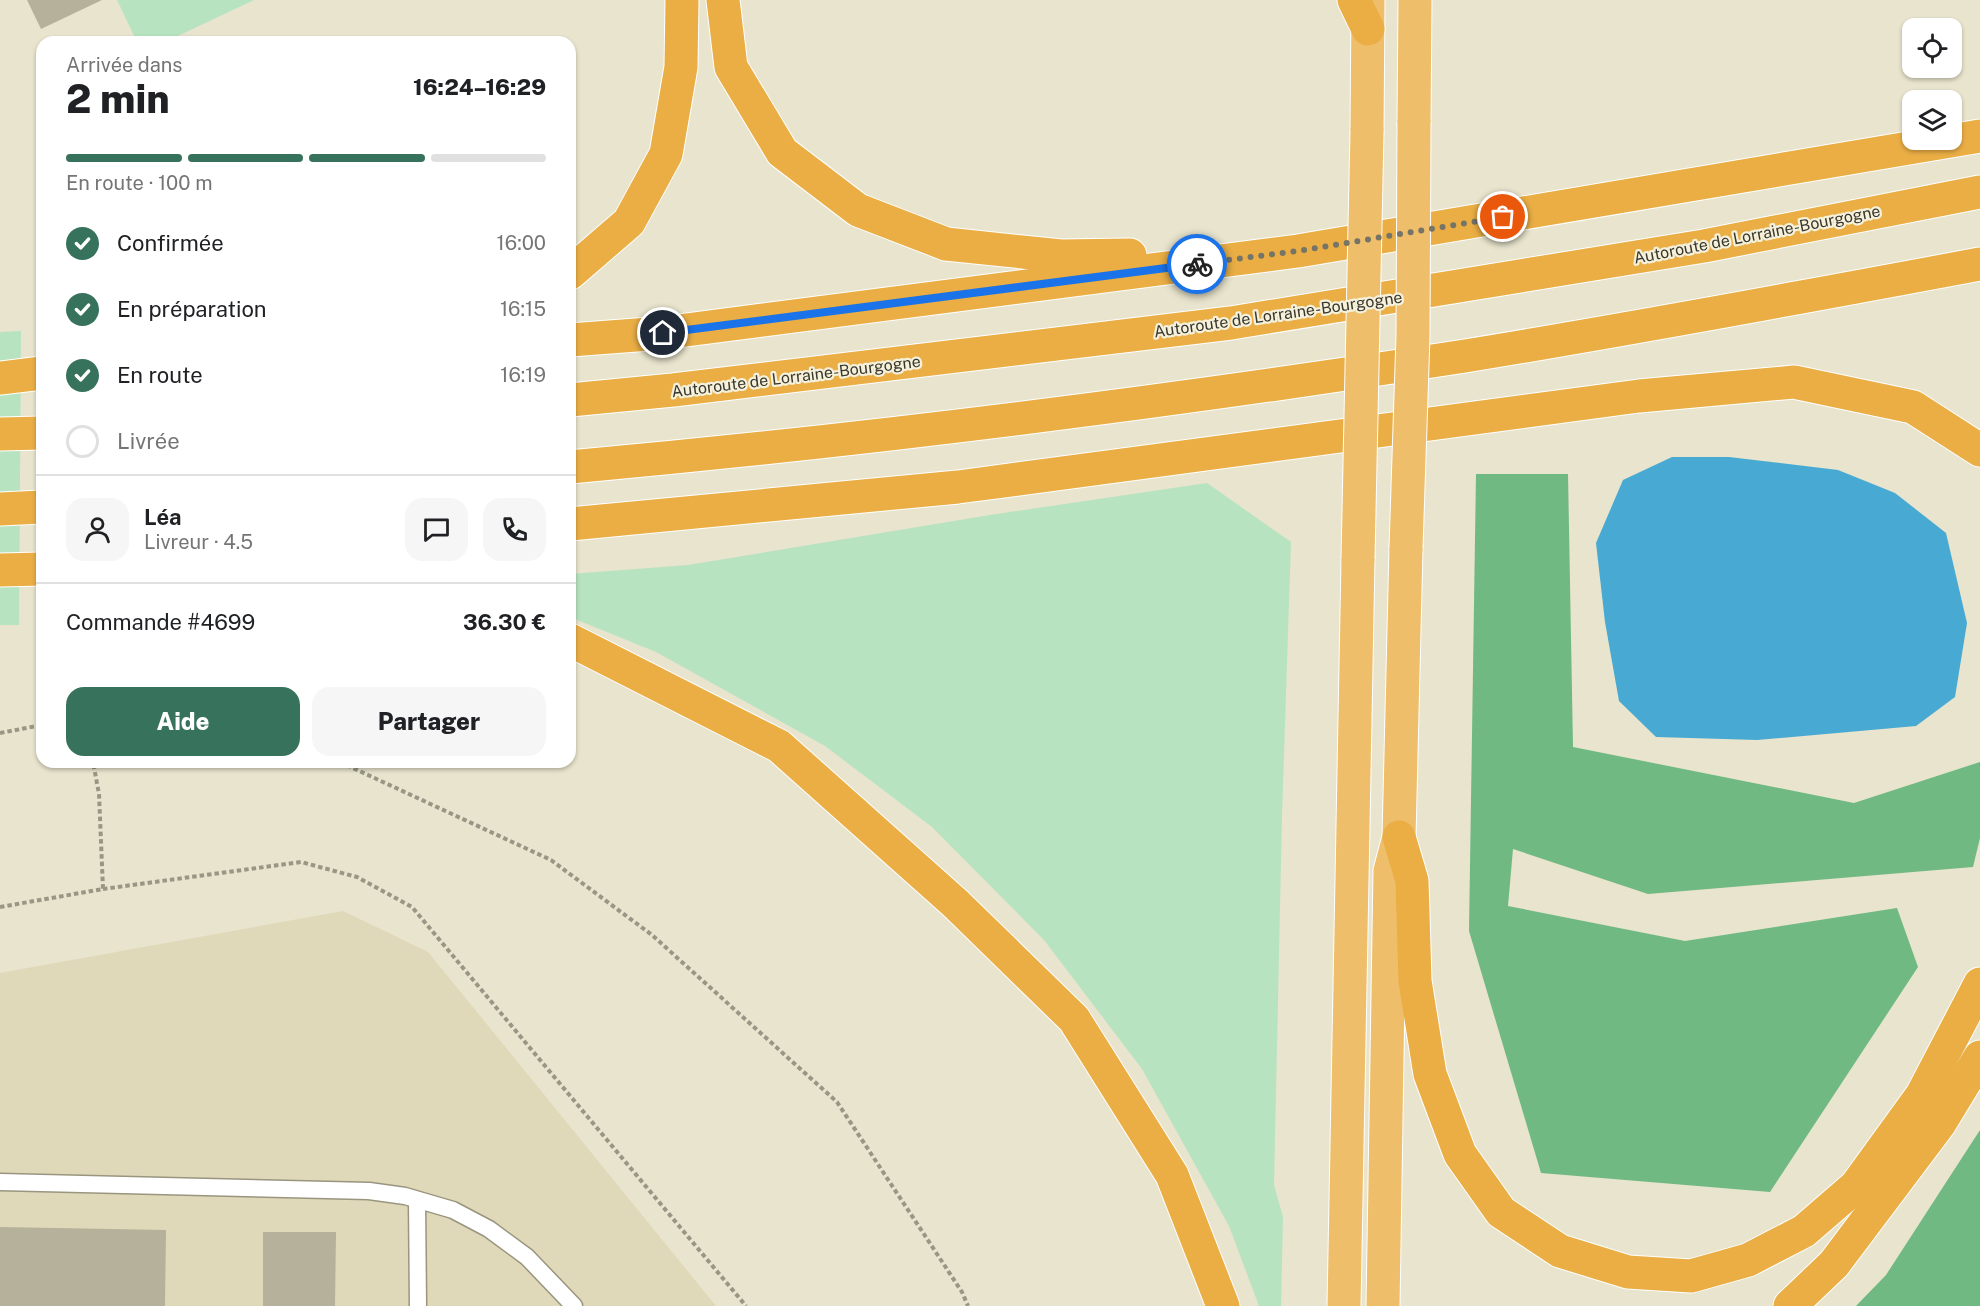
<!DOCTYPE html>
<html lang="fr">
<meta charset="utf-8">
<style>
:root{--surface:#fff;--page:#f6f6f6;--text:#202124;--muted:#757577;--line:#e0e0e0;--accent:#37725c}
body{margin:0;font-family:"Public Sans",sans-serif;background:var(--page);color:var(--text);height:100vh;display:flex;flex-direction:column;font-size:22px;white-space:nowrap}
*{box-sizing:border-box;margin:0}
p{font-size:20px;color:var(--muted)}
.icon{flex:none;width:33px;height:33px;fill:none;stroke:currentColor;stroke-width:2;stroke-linecap:round;stroke-linejoin:round}
.map{position:relative;flex:1;overflow:hidden}
.panel{position:absolute;left:36px;top:36px;width:540px;height:732px;display:flex;flex-direction:column;background:var(--surface);border-radius:18px;box-shadow:0 2px 4px #0004}
.panel>*{flex:none}
.controls{position:absolute;left:1902px;top:18px;display:grid;gap:12px}
.controls a{display:grid;place-items:center;width:60px;height:60px;border-radius:12px;background:var(--surface);box-shadow:0 2px 4px #0004;font-size:30px}
.pin{position:absolute;display:grid;place-items:center;width:51px;height:51px;color:#fff;margin:-26px;border:3px solid #fff;border-radius:50%;box-shadow:0 2px 6px #0007}
.courier{position:absolute;display:grid;place-items:center;width:60px;height:60px;margin:-30px;border:4px solid #1a73e8;border-radius:50%;background:#fff;color:#222;box-shadow:0 2px 8px #0007}
.summary em{font-style:normal;font-weight:800}
.summary div{display:flex;flex-direction:column-reverse}
.summary{display:flex;align-items:center;justify-content:space-between;height:102px;padding:0 30px}
h1{font-size:39px;font-weight:800;line-height:45px}
.bar{display:grid;grid-template-columns:repeat(4,1fr);gap:9px 6px;align-content:center;height:72px;padding:0 30px}
.bar i{height:8px;border-radius:4px;background:var(--line)}
.bar .selected{background:var(--accent)}
.bar p{grid-column:span 4}
.line{display:flex;align-items:center;gap:15px;padding:0 30px;border-top:2px solid var(--line)}
.line div{flex:1}
.round{display:grid;place-items:center;flex:none;width:63px;height:63px;border-radius:18px;background:var(--page)}
ol{padding:0 30px;list-style:none}
li{display:flex;align-items:center;gap:18px;height:66px}
li p{margin-inline-start:auto}
li .icon{padding:6px;border-radius:50%;background:var(--accent);color:#fff;stroke-width:4}
li:last-child{color:var(--muted)}
li i{width:33px;height:33px;border:3px solid var(--line);border-radius:50%}
.primary-button{display:flex;gap:12px;margin-top:auto;padding:12px 30px}
.primary-button a{flex:1;height:69px;border-radius:18px;background:var(--accent);color:#fff;font-size:24px;font-weight:800;line-height:69px;text-align:center}
.primary-button a+a{background:var(--page);color:var(--text)}
.map>svg:first-child{display:block}
.built{fill:#dfd9ba}
.green{fill:#b8e3c1}
.forest{fill:#70b982}
.water{fill:#48a9d2}
.building{fill:#b5b19a}
.lines{fill:none;stroke-linecap:round;stroke-linejoin:round}
.service-casing{stroke:#99957f;stroke-width:19}
.trunk-casing{stroke:#fff;stroke-width:35}
.motorway-casing{stroke:#fff;stroke-width:35}
.path{stroke:#999686;stroke-width:4;stroke-dasharray:4.5 3;stroke-linecap:butt}
.service{stroke:#fff;stroke-width:16}
.trunk{stroke:#eebe6a;stroke-width:33}
.motorway{stroke:#eaae45;stroke-width:33}
.trunk-bridge-casing{stroke:#fff;stroke-width:35;stroke-linecap:butt}
.trunk-bridge{stroke:#eebe6a;stroke-width:33}
.done{stroke:#767466;stroke-width:6;stroke-dasharray:0 10.8}
.route{stroke:#1a73e8;stroke-width:8}
.labels{text-anchor:middle;stroke-width:4.5;stroke-linejoin:round;paint-order:stroke}
.street-label{font-size:16px;fill:#39372e;stroke:#f6f1da}
</style>
<div class="map">
<svg width="1980" height="1306" viewBox="0 0 1980 1306">
<rect width="100%" height="100%" fill="#e8e4cd"/>
<path class="built" d="M343,911L428,952L716,1306H0V973Z"/>
<g class="green">
<path d="M117,0H254L165,42H137Z"/>
<path d="M21,331L19,625H0V332Z"/>
<path d="M1207,483L1291,542L1282,815L1274,1185L1283,1217L1281,1306H1259L1229,1226L1142,1069L1044,940L932,827L825,746L656,652L570,617V574L688,565L990,515Z"/>
</g>
<g class="forest">
<path d="M1476,474H1568L1573,747L1854,803L1980,762V838L1973,867L1648,894L1513,849L1508,906L1685,941L1897,908L1918,967L1770,1192L1541,1173L1469,931Z"/>
<path d="M1980,1130V1306H1856L1886,1275Z"/>
</g>
<path class="water" d="M1672,457H1729L1838,470L1895,493L1946,533L1967,623L1955,697L1916,726L1757,740L1656,737L1619,701L1605,622L1596,543L1623,480Z"/>
<g class="building">
<path d="M27,0H102L41,29Z"/>
<path d="M0,1227L166,1230L165,1306H0Z"/>
<path d="M263,1232H336L335,1306H263Z"/>
</g>
<g class="lines">
<g class="service-casing">
<g id="service">
<path d="M0,1182L369,1191L405,1196L453,1210L489,1229L527,1257L574,1306"/>
<path d="M417,1200L418,1306"/>
</g>
</g>
<g class="trunk-casing">
<g id="trunk">
<path d="M1414,123L1415,0"/>
<path d="M1367,131L1368,2"/>
<path d="M1344,1306L1358,559"/>
<path d="M1383,1306L1390,871L1399,837L1406,548"/>
</g>
</g>
<g class="motorway-casing">
<g id="motorway">
<path d="M723,0L731,67L782,152L858,210L946,244L1061,256L1130,255"/>
<path d="M1354,0L1368,29"/>
<path d="M570,273L629,222L666,154L681,67L682,0"/>
<path d="M570,340L663,333L1298,251L1980,136"/>
<path d="M0,378L42,373"/>
<path d="M570,400L673,390L1231,323L1704,246L1980,192"/>
<path d="M0,434L42,433"/>
<path d="M570,467C869,440 1168,402 1465,356C1637,328 1809,296 1980,264"/>
<path d="M0,509L42,507"/>
<path d="M570,524L958,487L1639,396L1794,382L1913,407L1980,450"/>
<path d="M0,570L42,569"/>
<path d="M570,640L779,746L955,903L1074,1019L1172,1175L1223,1306"/>
<path d="M1399,837L1412,881L1415,981L1430,1074L1460,1154L1501,1212L1560,1251L1628,1272L1691,1276L1748,1260L1804,1231L1856,1186L1922,1095L1980,984"/>
<path d="M1790,1306L1834,1264L1940,1123L1980,1057"/>
</g>
</g>
<g class="path">
<path d="M0,733L42,725"/>
<path d="M340,762L551,860L652,935L837,1102L962,1292L968,1306"/>
<path d="M103,889L301,862L357,877L412,907L746,1306"/>
<path d="M0,907L103,889L99,794L93,762"/>
</g>
<use href="#service" class="service"/>
<use href="#trunk" class="trunk"/>
<use href="#motorway" class="motorway"/>
<g class="trunk-bridge-casing">
<g id="trunk-bridge">
<path d="M1406,548L1413,336L1414,123"/>
<path d="M1358,559L1367,131"/>
</g>
</g>
<use href="#trunk-bridge" class="trunk-bridge"/>
</g>
<g class="lines">
<path class="done" d="M1197,264L1298,251L1503,217"/>
<path class="route" d="M663,333L1197,264"/>
</g>
<g class="labels">
<g class="street-label">
<text transform="translate(1757 234) rotate(-11)" y="6">Autoroute de Lorraine-Bourgogne</text>
<text transform="translate(1278 314) rotate(-8)" y="6">Autoroute de Lorraine-Bourgogne</text>
<text transform="translate(796 376) rotate(-7)" y="6">Autoroute de Lorraine-Bourgogne</text>
</g>
</g>
</svg>
<div class="controls">
<a><svg class="icon" aria-label="locate" viewBox="0 0 24 24"><circle cx="12" cy="12" r="6"/><path d="M12 2v4M12 18v4M2 12h4M18 12h4"/></svg></a>
<a><svg class="icon" aria-label="layers" viewBox="0 0 24 24"><path d="M12 4l9 5-9 5-9-5zM3 14l9 5 9-5"/></svg></a>
</div>
<div class="pin" style="left:1503px;top:217px;background:#ea580c"><svg class="icon" aria-label="bag" viewBox="0 0 24 24"><path d="M5 8h14l-1 12H6zM9 8a3 3 0 0 1 6 0"/></svg></div>
<div class="pin" style="left:663px;top:333px;background:#1f2937"><svg class="icon" aria-label="home" viewBox="0 0 24 24"><path d="M3 11l9-7 9 7M6 9v11h12V9"/></svg></div>
<div class="courier" style="left:1197px;top:264px"><svg class="icon" aria-label="bike" viewBox="0 0 24 24"><circle cx="6" cy="16" r="4"/><circle cx="18" cy="16" r="4"/><path d="M6 16l4-8h5l3 8M10 8l3 8H6M13 5h3"/></svg></div>
<section class="panel">
<div class="summary"><div><h1>2 min</h1><p>Arrivée dans</p></div><em>16:24–16:29</em></div>
<div class="bar"><i class="selected"></i><i class="selected"></i><i class="selected"></i><i></i><p>En route · 100 m</p></div>
<ol>
<li><svg class="icon" aria-label="check" viewBox="0 0 24 24"><path d="M5 12l5 5 9-10"/></svg>Confirmée<p>16:00</p></li>
<li><svg class="icon" aria-label="check" viewBox="0 0 24 24"><path d="M5 12l5 5 9-10"/></svg>En préparation<p>16:15</p></li>
<li><svg class="icon" aria-label="check" viewBox="0 0 24 24"><path d="M5 12l5 5 9-10"/></svg>En route<p>16:19</p></li>
<li><i></i>Livrée</li>
</ol>
<div class="line" style="height:108px"><a class="round"><svg class="icon" aria-label="person" viewBox="0 0 24 24"><circle cx="12" cy="8" r="4"/><path d="M4 21q1-7 8-7t8 7"/></svg></a><div><b>Léa</b><p>Livreur · 4.5</p></div><a class="round"><svg class="icon" aria-label="chat" viewBox="0 0 24 24"><path d="M4 5h16v11H9l-5 4z"/></svg></a><a class="round"><svg class="icon" aria-label="phone" viewBox="0 0 24 24"><path d="M5 4h4l2 5-3 2q2 4 5 5l2-3 5 2v4C11 20 4 13 5 4z"/></svg></a></div>
<div class="line" style="height:78px"><div>Commande #4699</div><b>36.30 €</b></div>
<div class="primary-button"><a>Aide</a><a>Partager</a></div>
</section>
</div>
